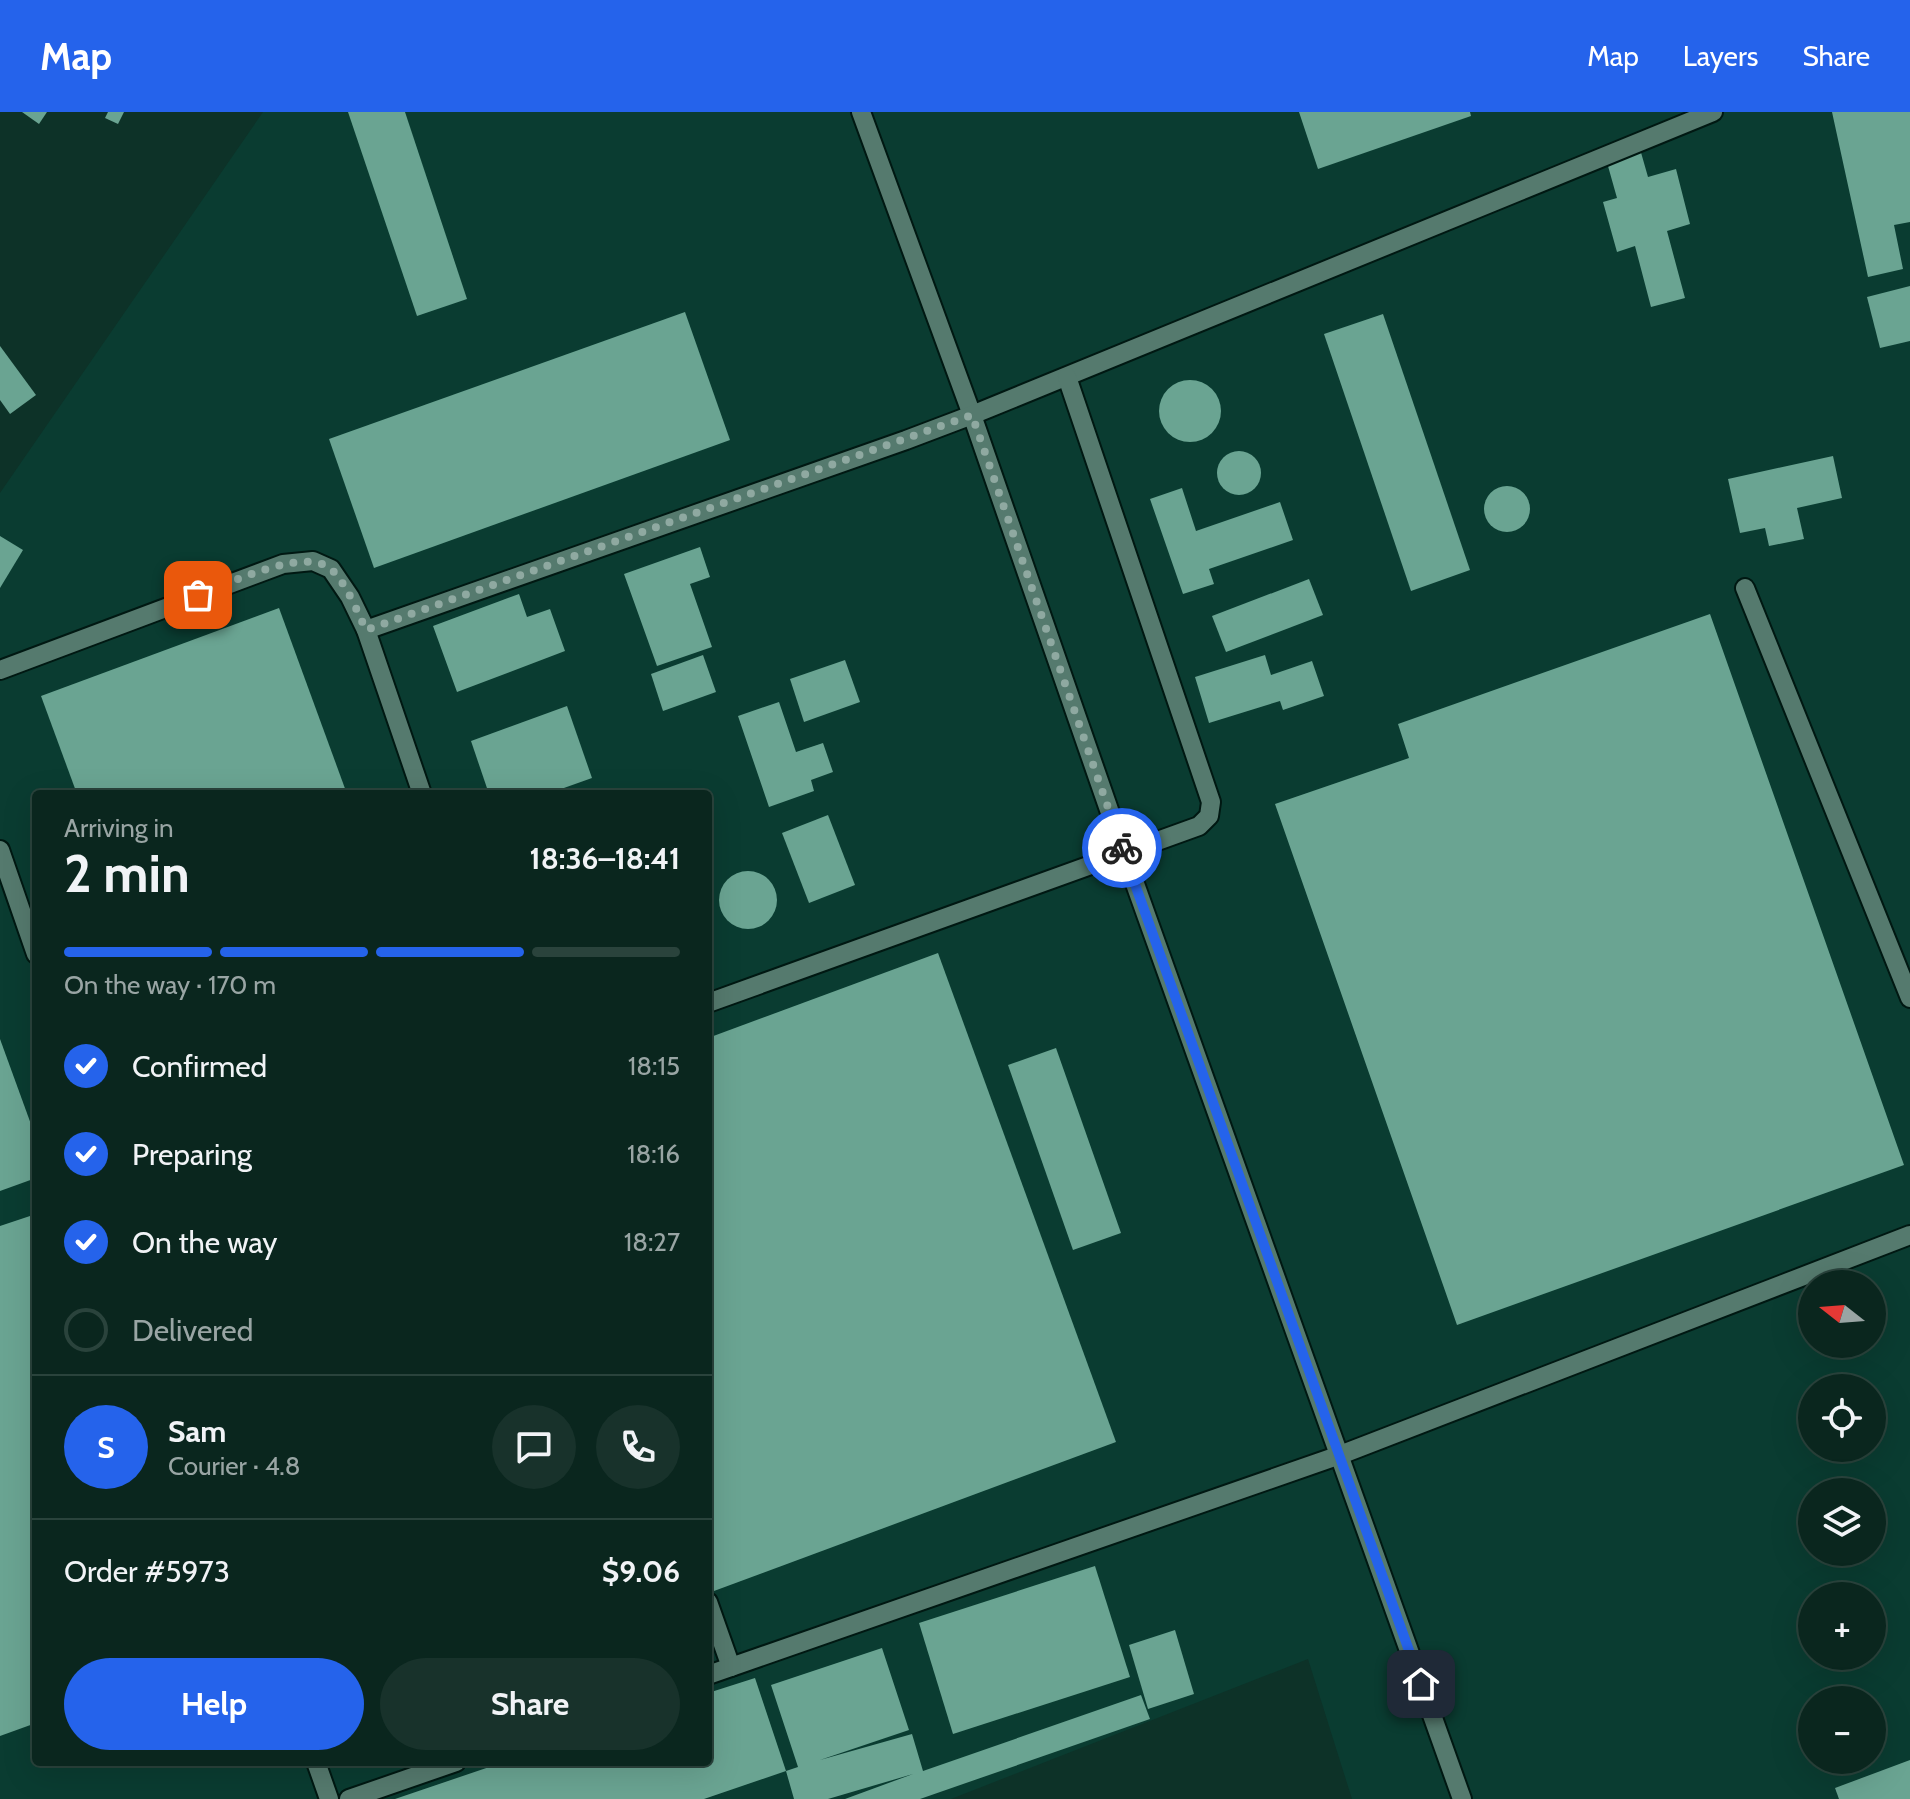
<!DOCTYPE html>
<meta charset="utf-8">
<style>
:root{--surface:#0a261e;--page:#18322b;--text:#f1f3f6;--muted:#99a5a4;--line:#2a433c;--accent:#2563eb}
body{margin:0;font-family:Cabin,sans-serif;background:var(--page);color:var(--text);height:100vh;display:flex;flex-direction:column;font-size:30px;white-space:nowrap}
*{box-sizing:border-box;margin:0}
p{font-size:26px;color:var(--muted)}
.icon{flex:none;width:44px;height:44px;fill:none;stroke:currentColor;stroke-width:2;stroke-linecap:round;stroke-linejoin:round}
.map{position:relative;flex:1;overflow:hidden}
.side{position:absolute;left:32px;top:678px;width:680px;height:976px;display:flex;flex-direction:column;background:var(--surface);border-radius:8px;box-shadow:0 8px 32px #0002,0 0 0 2px var(--line)}
.side>*{flex:none}
.needle{width:52px;rotate:287deg}
.fabs{position:absolute;left:1798px;top:1158px;display:grid;gap:16px}
.fabs a{display:grid;place-items:center;width:88px;height:88px;border-radius:50%;background:var(--surface);box-shadow:0 8px 32px #0002,0 0 0 2px var(--line);font-size:40px}
.pin{position:absolute;display:grid;place-items:center;width:68px;height:68px;color:#fff;margin:-34px;border-radius:16px;box-shadow:0 4px 12px #0006}
.courier{position:absolute;display:grid;place-items:center;width:80px;height:80px;margin:-40px;border:6px solid #2563eb;border-radius:50%;background:#fff;color:#222;box-shadow:0 2px 10px #0007}
.head em{font-style:normal;font-weight:700}
.head div{display:flex;flex-direction:column-reverse}
.head{display:flex;align-items:center;justify-content:space-between;height:136px;padding:0 32px}
h1{font-size:52px;font-weight:700;line-height:60px}
.bar{display:grid;grid-template-columns:repeat(4,1fr);gap:12px 8px;align-content:center;height:96px;padding:0 32px}
.bar i{height:10px;border-radius:6px;background:var(--line)}
.bar .on{background:var(--accent)}
.bar p{grid-column:span 4}
.line{display:flex;align-items:center;gap:20px;padding:0 32px;border-top:2px solid var(--line)}
.line div{flex:1}
.round{display:grid;place-items:center;flex:none;width:84px;height:84px;border-radius:42px;background:var(--page)}
ol{padding:0 32px;list-style:none}
li{display:flex;align-items:center;gap:24px;height:88px}
li p{margin-inline-start:auto}
li .icon{padding:8px;border-radius:50%;background:var(--accent);color:#fff;stroke-width:4}
li:last-child{color:var(--muted)}
li i{width:44px;height:44px;border:4px solid var(--line);border-radius:50%}
.primary-button{display:flex;gap:16px;margin-top:auto;padding:16px 32px}
.primary-button a{flex:1;height:92px;border-radius:48px;background:var(--accent);color:#fff;font-size:32px;font-weight:700;line-height:92px;text-align:center}
.primary-button a+a{background:var(--page);color:var(--text)}
header{display:flex;align-items:center;gap:48px;box-sizing:border-box;height:112px;padding:0 40px;background:var(--accent);color:#fff}
header strong{font-size:38px}
nav{display:flex;gap:44px;margin-inline-start:auto;font-size:28px}
.map>svg:first-child{display:block}
.built{fill:#0a3c31;fill-rule:evenodd}
.building{fill:#6aa492}
.lines{fill:none;stroke-linecap:round;stroke-linejoin:round}
.service-casing{stroke:#001812;stroke-width:22}
.service{stroke:#557a6e;stroke-width:18}
.done{stroke:#8fa9a1;stroke-width:8;stroke-dasharray:0 14.4}
.route{stroke:#2563eb;stroke-width:10}
</style>
<header>
<strong>Map</strong>
<nav><a>Map</a><a>Layers</a><a>Share</a></nav>
</header>
<div class="map">
<svg width="1910" height="1687" viewBox="0 0 1910 1687">
<rect width="100%" height="100%" fill="#0d3228"/>
<path class="built" d="M263,0H1910V1687H1352L1308,1547L951,1687H0V381ZM36,682H708V1650H36ZM1812,1172H1872V1232H1812ZM1812,1276H1872V1336H1812ZM1812,1380H1872V1440H1812ZM1812,1484H1872V1544H1812ZM1812,1588H1872V1648H1812Z"/>
<g class="building">
<path d="M22,0H47L39,12Z"/>
<path d="M108,0H124L118,12L105,6Z"/>
<path d="M348,0H405L467,187L417,204Z"/>
<path d="M1299,0H1470L1471,4L1318,57Z"/>
<path d="M1832,0H1910V110L1894,113L1903,157L1868,165Z"/>
<path d="M1640,37L1648,65L1676,57L1690,112L1667,119L1685,186L1651,195L1635,134L1617,140L1603,90L1617,86L1606,47Z"/>
<path d="M1910,174V229L1880,236L1867,185Z"/>
<path d="M685,200L730,328L374,456L329,327Z"/>
<path d="M1383,202L1470,458L1411,479L1324,222Z"/>
<path d="M0,234L36,283L10,302L0,288Z"/>
<circle cx="1190" cy="299" r="31"/>
<circle cx="1239" cy="361" r="22"/>
<path d="M1833,344L1842,386L1797,396L1804,427L1769,434L1765,416L1740,421L1728,367Z"/>
<circle cx="1507" cy="397" r="23"/>
<path d="M1182,376L1196,419L1280,390L1293,428L1209,457L1214,472L1183,482L1150,387Z"/>
<path d="M0,424L23,438L0,476Z"/>
<path d="M700,435L710,465L690,472L712,535L657,554L624,462Z"/>
<path d="M1309,467L1323,503L1226,540L1212,504Z"/>
<path d="M519,482L527,505L550,497L565,539L457,580L433,514Z"/>
<path d="M279,496L347,682H77L41,584Z"/>
<path d="M1710,502L1904,1053L1457,1213L1275,692L1409,646L1398,612Z"/>
<path d="M703,543L716,580L663,599L651,562Z"/>
<path d="M1265,543L1271,563L1312,549L1324,584L1283,598L1280,589L1209,611L1195,565Z"/>
<path d="M845,548L860,590L804,610L790,567Z"/>
<path d="M779,590L796,640L823,631L833,660L811,668L814,679L769,695L738,604Z"/>
<path d="M567,594L592,666L547,682H489L471,629Z"/>
<path d="M828,703L855,773L809,791L782,721Z"/>
<circle cx="748" cy="788" r="29"/>
<path d="M938,841L1116,1330L714,1479L708,1463V926Z"/>
<path d="M0,927L36,1026V1066L0,1079Z"/>
<path d="M1056,936L1121,1121L1073,1138L1008,953Z"/>
<path d="M36,1102V1611L0,1624V1114Z"/>
<path d="M1095,1454L1130,1565L953,1622L919,1511Z"/>
<path d="M1175,1518L1194,1582L1148,1597L1129,1533Z"/>
<path d="M882,1536L909,1618L820,1648L912,1622L923,1659L1141,1583L1150,1607L920,1687H845L913,1662L828,1687H794L786,1659L704,1687H395L504,1650H708V1581L755,1566L786,1659L798,1655L771,1573Z"/>
<path d="M1910,1648V1687H1839L1835,1676Z"/>
</g>
<g class="lines">
<g class="service-casing">
<g id="service">
<path d="M861,0L972,303L1124,741L1462,1687"/>
<path d="M1745,476L1910,886"/>
<path d="M366,518L906,328L972,303L1713,0"/>
<path d="M0,558L283,452L313,449L331,457L350,485L366,518L422,682"/>
<path d="M0,738L36,842"/>
<path d="M708,891L1199,714L1209,704L1211,690L1067,265"/>
<path d="M708,1490L731,1555"/>
<path d="M708,1563L1340,1343L1910,1123"/>
<path d="M316,1650L329,1687"/>
<path d="M349,1687L456,1650"/>
</g>
</g>
<use href="#service" class="service"/>
</g>
<g class="lines">
<path class="done" d="M198,483C228,472 307,433 332,458C346,471 358,501 366,518L972,303L1122,736"/>
<path class="route" d="M1122,736L1421,1572"/>
</g>
</svg>
<div class="fabs">
<a><svg class="needle" viewBox="-14 -14 28 28"><path d="M0-13l5 13h-10z" fill="#e53935"/><path d="M0 13l5-13h-10z" fill="#99a5a4"/></svg></a>
<a><svg class="icon" aria-label="locate" viewBox="0 0 24 24"><circle cx="12" cy="12" r="6"/><path d="M12 2v4M12 18v4M2 12h4M18 12h4"/></svg></a>
<a><svg class="icon" aria-label="layers" viewBox="0 0 24 24"><path d="M12 4l9 5-9 5-9-5zM3 14l9 5 9-5"/></svg></a>
<a>+</a>
<a>−</a>
</div>
<div class="pin" style="left:198px;top:483px;background:#ea580c"><svg class="icon" aria-label="bag" viewBox="0 0 24 24"><path d="M5 8h14l-1 12H6zM9 8a3 3 0 0 1 6 0"/></svg></div>
<div class="pin" style="left:1421px;top:1572px;background:#1f2937"><svg class="icon" aria-label="home" viewBox="0 0 24 24"><path d="M3 11l9-7 9 7M6 9v11h12V9"/></svg></div>
<div class="courier" style="left:1122px;top:736px"><svg class="icon" aria-label="bike" viewBox="0 0 24 24"><circle cx="6" cy="16" r="4"/><circle cx="18" cy="16" r="4"/><path d="M6 16l4-8h5l3 8M10 8l3 8H6M13 5h3"/></svg></div>
<section class="side">
<div class="head"><div><h1>2 min</h1><p>Arriving in</p></div><em>18:36–18:41</em></div>
<div class="bar"><i class="on"></i><i class="on"></i><i class="on"></i><i></i><p>On the way · 170 m</p></div>
<ol>
<li><svg class="icon" aria-label="check" viewBox="0 0 24 24"><path d="M5 12l5 5 9-10"/></svg>Confirmed<p>18:15</p></li>
<li><svg class="icon" aria-label="check" viewBox="0 0 24 24"><path d="M5 12l5 5 9-10"/></svg>Preparing<p>18:16</p></li>
<li><svg class="icon" aria-label="check" viewBox="0 0 24 24"><path d="M5 12l5 5 9-10"/></svg>On the way<p>18:27</p></li>
<li><i></i>Delivered</li>
</ol>
<div class="line" style="height:144px"><b class="round" style="background:var(--accent);color:#fff">S</b><div><b>Sam</b><p>Courier · 4.8</p></div><a class="round"><svg class="icon" aria-label="chat" viewBox="0 0 24 24"><path d="M4 5h16v11H9l-5 4z"/></svg></a><a class="round"><svg class="icon" aria-label="phone" viewBox="0 0 24 24"><path d="M5 4h4l2 5-3 2q2 4 5 5l2-3 5 2v4C11 20 4 13 5 4z"/></svg></a></div>
<div class="line" style="height:104px"><div>Order #5973</div><b>$9.06</b></div>
<div class="primary-button"><a>Help</a><a>Share</a></div>
</section>
</div>
